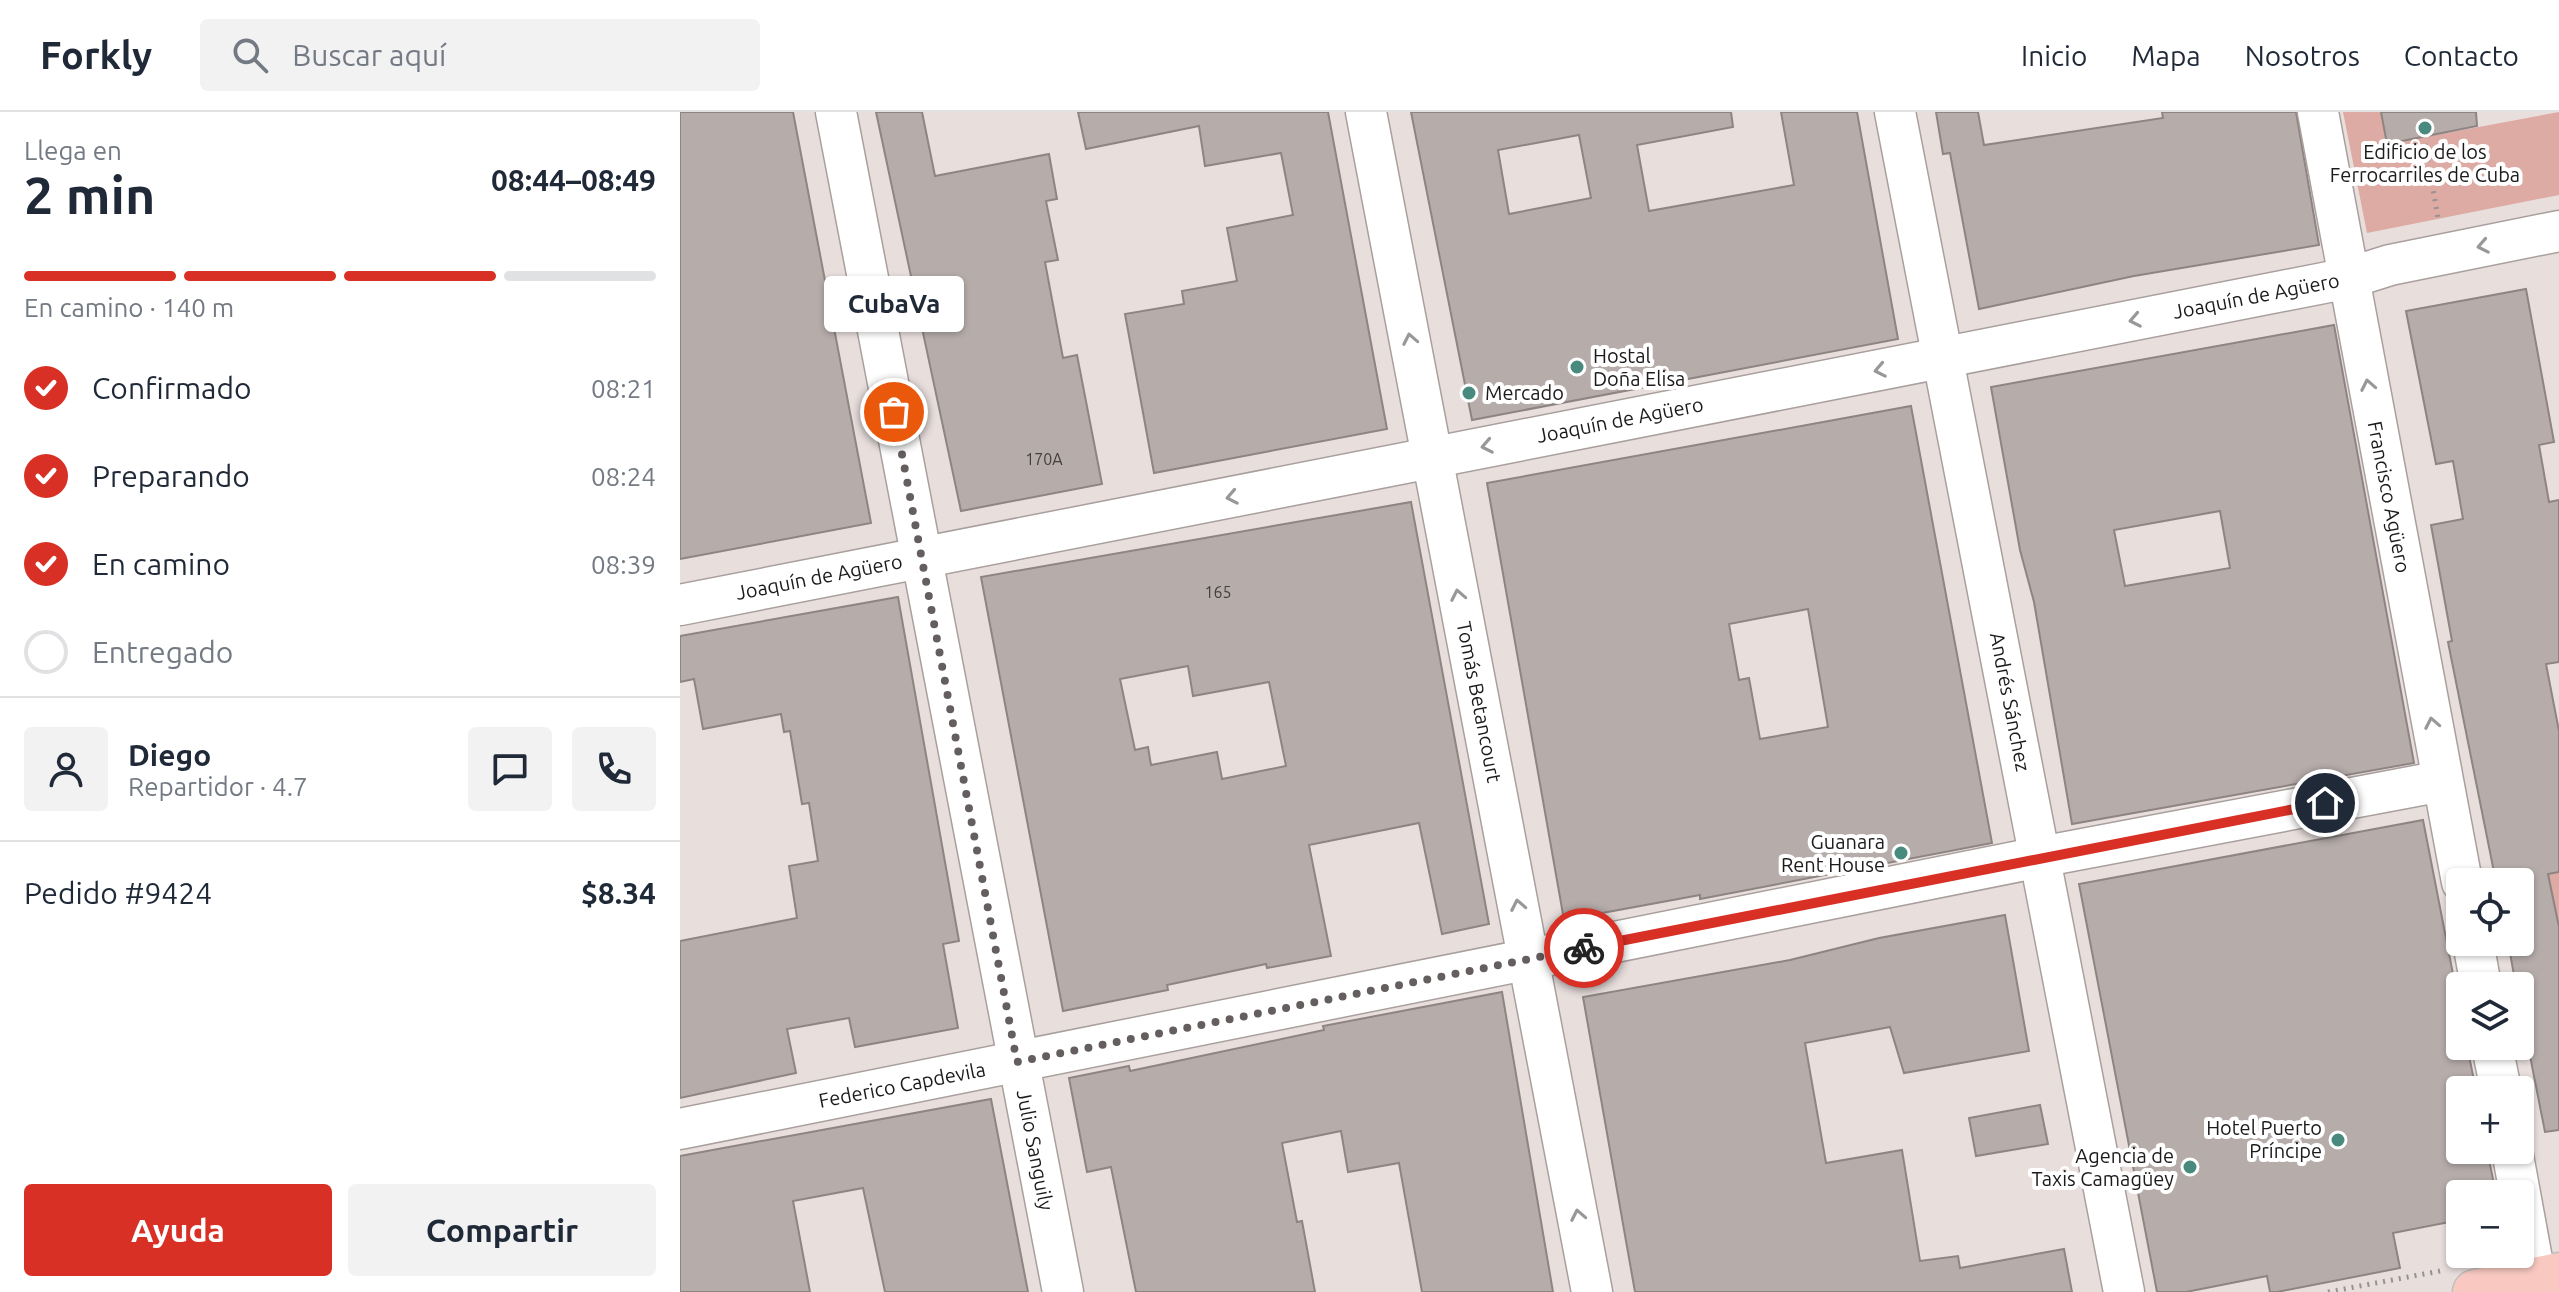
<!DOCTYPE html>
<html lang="es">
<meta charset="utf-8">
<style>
:root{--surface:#fff;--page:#f2f2f3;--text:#1f2937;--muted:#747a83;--line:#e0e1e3;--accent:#d93025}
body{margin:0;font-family:Ubuntu,sans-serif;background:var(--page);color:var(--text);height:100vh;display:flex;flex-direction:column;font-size:30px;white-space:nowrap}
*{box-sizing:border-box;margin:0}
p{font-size:26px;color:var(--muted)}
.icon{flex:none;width:44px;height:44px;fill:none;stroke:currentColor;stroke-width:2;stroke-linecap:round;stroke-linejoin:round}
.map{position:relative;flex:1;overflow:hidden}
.side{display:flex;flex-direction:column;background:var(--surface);width:680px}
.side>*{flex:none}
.fabs{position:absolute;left:1766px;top:756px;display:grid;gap:16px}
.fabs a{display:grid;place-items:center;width:88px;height:88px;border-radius:8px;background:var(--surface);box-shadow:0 2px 6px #0004;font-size:40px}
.pin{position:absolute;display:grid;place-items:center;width:68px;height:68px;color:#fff;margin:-34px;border:4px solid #fff;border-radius:50%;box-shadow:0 2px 8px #0007}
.courier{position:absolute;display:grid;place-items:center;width:80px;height:80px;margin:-40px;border:6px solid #d93025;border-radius:50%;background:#fff;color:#222;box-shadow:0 2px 10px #0007}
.bubble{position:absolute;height:56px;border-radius:8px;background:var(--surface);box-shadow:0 2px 6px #0004;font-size:26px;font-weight:700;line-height:56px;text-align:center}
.headline em{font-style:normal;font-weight:700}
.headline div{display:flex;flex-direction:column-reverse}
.headline{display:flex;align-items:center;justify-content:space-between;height:136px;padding:0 24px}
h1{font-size:52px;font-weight:700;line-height:60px}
.bar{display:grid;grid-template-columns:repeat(4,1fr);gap:12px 8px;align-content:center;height:96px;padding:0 24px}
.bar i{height:10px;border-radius:6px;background:var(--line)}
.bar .active{background:var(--accent)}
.bar p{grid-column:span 4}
.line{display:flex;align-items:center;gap:20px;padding:0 24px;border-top:2px solid var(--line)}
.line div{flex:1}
.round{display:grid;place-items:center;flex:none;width:84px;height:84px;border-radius:8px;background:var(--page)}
ol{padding:0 24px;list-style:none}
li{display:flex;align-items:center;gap:24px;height:88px}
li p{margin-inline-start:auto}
li .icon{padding:8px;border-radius:50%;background:var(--accent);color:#fff;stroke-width:4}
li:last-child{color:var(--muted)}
li i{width:44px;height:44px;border:4px solid var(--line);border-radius:50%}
.button{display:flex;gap:16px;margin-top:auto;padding:16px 24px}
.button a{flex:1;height:92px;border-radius:8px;background:var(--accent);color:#fff;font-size:32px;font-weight:700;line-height:92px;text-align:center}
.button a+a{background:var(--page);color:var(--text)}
header{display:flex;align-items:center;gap:48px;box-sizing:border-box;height:112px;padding:0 40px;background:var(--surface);border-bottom:2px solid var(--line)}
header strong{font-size:38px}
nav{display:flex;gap:44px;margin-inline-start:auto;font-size:28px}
.search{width:560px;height:72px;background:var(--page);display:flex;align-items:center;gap:20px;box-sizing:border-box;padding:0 28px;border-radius:8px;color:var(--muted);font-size:30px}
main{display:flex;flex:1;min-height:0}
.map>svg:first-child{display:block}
.green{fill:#ddaba3}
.building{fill:#b6adab;stroke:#8e8583;stroke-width:2;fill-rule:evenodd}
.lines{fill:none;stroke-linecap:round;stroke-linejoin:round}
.minor-casing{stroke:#a9a09e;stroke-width:43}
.major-casing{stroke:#c0bfbf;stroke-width:47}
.path{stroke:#989190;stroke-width:5;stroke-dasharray:2 6;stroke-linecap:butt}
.minor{stroke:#fff;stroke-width:40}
.major{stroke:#f9c9c1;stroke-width:44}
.oneway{stroke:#999898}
.done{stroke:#645f5e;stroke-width:8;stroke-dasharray:0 14.4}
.route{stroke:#d93025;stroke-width:10}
.poi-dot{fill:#488b7e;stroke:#fff;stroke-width:3}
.labels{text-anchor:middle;stroke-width:8;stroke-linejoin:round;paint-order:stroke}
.number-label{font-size:16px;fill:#433f3e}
.poi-label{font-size:20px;fill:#1d1a1a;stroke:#fff;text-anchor:end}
.street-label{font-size:20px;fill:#1d1a1a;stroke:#fff}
</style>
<header>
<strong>Forkly</strong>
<div class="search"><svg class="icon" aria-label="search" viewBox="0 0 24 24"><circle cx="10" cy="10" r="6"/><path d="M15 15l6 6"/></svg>Buscar aquí</div>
<nav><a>Inicio</a><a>Mapa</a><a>Nosotros</a><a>Contacto</a></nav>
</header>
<main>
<section class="side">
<div class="headline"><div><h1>2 min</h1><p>Llega en</p></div><em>08:44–08:49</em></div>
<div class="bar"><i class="active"></i><i class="active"></i><i class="active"></i><i></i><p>En camino · 140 m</p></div>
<ol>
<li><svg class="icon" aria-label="check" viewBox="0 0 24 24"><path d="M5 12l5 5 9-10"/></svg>Confirmado<p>08:21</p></li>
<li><svg class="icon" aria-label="check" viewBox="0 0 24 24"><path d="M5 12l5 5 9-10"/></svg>Preparando<p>08:24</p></li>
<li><svg class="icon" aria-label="check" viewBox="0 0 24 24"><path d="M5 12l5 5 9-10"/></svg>En camino<p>08:39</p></li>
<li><i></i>Entregado</li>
</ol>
<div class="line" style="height:144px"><a class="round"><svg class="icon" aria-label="person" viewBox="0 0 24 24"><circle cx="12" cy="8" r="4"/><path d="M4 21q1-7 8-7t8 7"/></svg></a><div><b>Diego</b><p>Repartidor · 4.7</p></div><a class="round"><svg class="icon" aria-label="chat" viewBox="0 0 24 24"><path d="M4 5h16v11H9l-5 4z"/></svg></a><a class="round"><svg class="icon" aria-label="phone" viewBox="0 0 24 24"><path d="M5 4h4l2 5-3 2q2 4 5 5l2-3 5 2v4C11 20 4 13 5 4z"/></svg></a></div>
<div class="line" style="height:104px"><div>Pedido #9424</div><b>$8.34</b></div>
<div class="button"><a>Ayuda</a><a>Compartir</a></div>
</section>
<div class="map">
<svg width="1879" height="1180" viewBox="0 0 1879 1180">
<rect width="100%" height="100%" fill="#e8dfdd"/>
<g class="green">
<path d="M1663,0H1701L1707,32L1879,0V83L1687,121Z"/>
<path d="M1879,760V815L1868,762Z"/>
</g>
<g class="building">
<path d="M0,0H113L191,411L0,447Z"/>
<path d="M196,0H242L255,64L369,42L377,87L366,89L378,148L365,150L383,246L397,243L422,372L281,399Z"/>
<path d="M398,0H648L707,317L474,361L445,202L504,192L502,179L557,169L547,116L613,103L601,41L525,54L519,14L406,37Z"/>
<path d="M731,0H1051L1053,15L957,33L969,99L1114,73L1101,0H1177L1218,227L792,308ZM899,23L911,86L829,102L818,38Z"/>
<path d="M1256,0H1298L1304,33L1483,6L1482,0H1616L1639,133L1454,164L1299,197L1270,41L1263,42Z"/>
<path d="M1701,0H1796L1797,14L1707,32Z"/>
<path d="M1846,177L1874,330L1859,333L1869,390L1879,388V550L1866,552L1879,619V760L1868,762L1879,815V1018L1865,1020L1840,893V874H1836L1828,830H1840V770H1816L1768,530L1772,529L1751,413L1783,407L1773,349L1756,352L1726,199Z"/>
<path d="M1654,213L1734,651L1392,712L1354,490L1340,438L1311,275ZM1540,399L1550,456L1445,474L1434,418Z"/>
<path d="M1231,294L1312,731L1020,787V783L884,808L807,371ZM1128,497L1148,615L1080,627L1069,566L1059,568L1049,512Z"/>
<path d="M731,390L809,812L762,822L739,711L629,733L651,844L587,856L586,852L487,873L488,878L383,899L301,465ZM508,554L513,584L589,570L606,654L542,667L537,640L471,653L468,635L455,638L440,567Z"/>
<path d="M218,485L279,829L263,832L278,916L175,935L169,906L107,917L116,961L0,986V829L117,806L109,754L138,749L129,691L122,692L110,619L104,620L101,602L23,617L14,567L0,570V524Z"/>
<path d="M1743,708L1780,898V934H1787L1796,978H1780V1038H1807L1816,1082H1780V1108L1713,1121L1720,1156L1597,1180H1590L1587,1164L1506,1180H1477L1399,772Z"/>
<path d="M1325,803L1349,939L1224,961L1210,915L1125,931L1146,1051L1222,1038L1240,1149L1278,1144L1280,1156L1384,1137L1392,1180H955L903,885L1110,848L1199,826Z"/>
<path d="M822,880L873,1180H742L719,1051L668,1060L661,1019L602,1031L617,1110L622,1109L635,1180H456L431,1055L407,1060L389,966L449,954L450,959L644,918L643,914Z"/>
<path d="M311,987L348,1180H205L183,1076L113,1089L130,1180H0V1044Z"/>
<path d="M1360,993L1368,1032L1296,1044L1289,1006Z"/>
</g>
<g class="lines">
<g class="minor-casing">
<g id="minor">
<path d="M156,0L383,1180"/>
<path d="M686,0L912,1180"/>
<path d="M1215,0L1444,1180"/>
<path d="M1638,0L1782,770"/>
<path d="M0,493L1669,166L1710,153L1879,119"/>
<path d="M1793,830L1801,874"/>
<path d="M1812,934L1821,978"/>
<path d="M0,1017L1360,745L1762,669"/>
<path d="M1832,1038L1858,1180"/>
</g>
</g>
<g class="major-casing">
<path id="major" d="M1795,1180L1879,1163"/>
</g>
<g class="path">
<path d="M1745,32L1758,106"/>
<path d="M1648,1180L1760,1159"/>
</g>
<use href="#minor" class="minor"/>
<use href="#major" class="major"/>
</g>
<defs><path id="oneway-chevron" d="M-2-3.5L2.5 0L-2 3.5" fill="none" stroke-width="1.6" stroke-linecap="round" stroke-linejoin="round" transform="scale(2)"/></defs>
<g class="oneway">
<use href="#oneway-chevron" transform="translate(1803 134) rotate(169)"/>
<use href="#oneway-chevron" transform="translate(1455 208) rotate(169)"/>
<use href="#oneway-chevron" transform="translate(730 227) rotate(-101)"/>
<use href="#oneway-chevron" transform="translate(1200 258) rotate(169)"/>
<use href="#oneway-chevron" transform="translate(1688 273) rotate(-101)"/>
<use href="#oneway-chevron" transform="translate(807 334) rotate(169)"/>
<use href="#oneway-chevron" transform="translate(552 385) rotate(169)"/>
<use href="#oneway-chevron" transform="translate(778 483) rotate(-101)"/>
<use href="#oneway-chevron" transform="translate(1752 611) rotate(-101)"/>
<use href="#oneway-chevron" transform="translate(838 793) rotate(-101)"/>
<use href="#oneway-chevron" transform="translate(898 1103) rotate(-101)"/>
</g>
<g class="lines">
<path class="done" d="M214,300L337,950L904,836"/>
<path class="route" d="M904,836L1645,691"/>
</g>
<g class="poi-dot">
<circle cx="1745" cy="16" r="8"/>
<circle cx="897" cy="255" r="8"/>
<circle cx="789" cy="281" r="8"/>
<circle cx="1221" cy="741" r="8"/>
<circle cx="1658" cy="1028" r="8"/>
<circle cx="1510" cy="1055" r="8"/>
</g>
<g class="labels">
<g class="number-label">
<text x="364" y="353">170A</text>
<text x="538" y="486">165</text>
</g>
<g class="poi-label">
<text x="1745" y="47" text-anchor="middle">Edificio de los<tspan x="1745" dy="23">Ferrocarriles de Cuba</tspan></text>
<text x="913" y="251" text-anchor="start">Hostal<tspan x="913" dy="23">Doña Elisa</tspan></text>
<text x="805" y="288" text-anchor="start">Mercado</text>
<text x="1205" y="737">Guanara<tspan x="1205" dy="23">Rent House</tspan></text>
<text x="1642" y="1023">Hotel Puerto<tspan x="1642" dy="23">Príncipe</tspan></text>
<text x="1494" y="1051">Agencia de<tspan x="1494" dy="23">Taxis Camagüey</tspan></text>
</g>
<g class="street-label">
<text transform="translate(1576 184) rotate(-11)" y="7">Joaquín de Agüero</text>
<text transform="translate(940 308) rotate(-11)" y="7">Joaquín de Agüero</text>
<text transform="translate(1709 385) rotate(79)" y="7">Francisco Agüero</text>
<text transform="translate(139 465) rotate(-11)" y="7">Joaquín de Agüero</text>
<text transform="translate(799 590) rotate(79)" y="7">Tomás Betancourt</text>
<text transform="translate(1330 590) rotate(79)" y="7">Andrés Sánchez</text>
<text transform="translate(222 973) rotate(-11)" y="7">Federico Capdevila</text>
<text transform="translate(355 1038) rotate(79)" y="7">Julio Sanguily</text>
</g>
</g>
</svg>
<div class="fabs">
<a><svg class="icon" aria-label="locate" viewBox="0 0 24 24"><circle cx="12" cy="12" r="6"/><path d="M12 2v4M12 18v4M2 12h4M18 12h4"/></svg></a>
<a><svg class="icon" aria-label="layers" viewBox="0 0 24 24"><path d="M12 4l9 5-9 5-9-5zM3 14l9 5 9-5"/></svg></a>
<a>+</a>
<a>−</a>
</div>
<div class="pin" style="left:214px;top:300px;background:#ea580c"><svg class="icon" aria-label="bag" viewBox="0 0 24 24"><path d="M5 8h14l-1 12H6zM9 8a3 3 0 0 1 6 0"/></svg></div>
<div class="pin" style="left:1645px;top:691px;background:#1f2937"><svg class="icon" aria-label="home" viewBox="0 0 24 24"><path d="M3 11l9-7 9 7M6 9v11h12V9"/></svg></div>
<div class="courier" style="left:904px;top:836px"><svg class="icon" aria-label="bike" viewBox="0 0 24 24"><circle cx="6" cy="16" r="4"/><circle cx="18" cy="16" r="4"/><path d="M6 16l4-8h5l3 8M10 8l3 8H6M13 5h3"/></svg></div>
<div class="bubble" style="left:144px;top:164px;width:140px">CubaVa</div>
</div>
</main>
